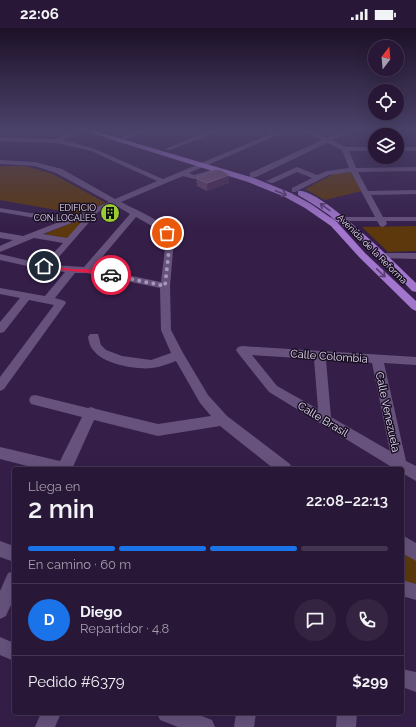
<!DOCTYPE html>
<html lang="es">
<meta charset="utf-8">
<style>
:root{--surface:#281737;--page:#342442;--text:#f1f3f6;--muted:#a59fad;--line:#443652;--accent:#1a73e8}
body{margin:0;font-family:Raleway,sans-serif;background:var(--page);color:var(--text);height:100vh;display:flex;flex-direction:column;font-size:15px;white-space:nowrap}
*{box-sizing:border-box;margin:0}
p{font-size:13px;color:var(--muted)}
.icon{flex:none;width:22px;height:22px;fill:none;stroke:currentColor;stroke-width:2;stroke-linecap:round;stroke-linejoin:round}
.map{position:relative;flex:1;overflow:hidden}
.sheet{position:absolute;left:12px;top:439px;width:392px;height:248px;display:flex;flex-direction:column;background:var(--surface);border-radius:4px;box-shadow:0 4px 16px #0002,0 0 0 1px var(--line)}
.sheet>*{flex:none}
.needle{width:26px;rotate:16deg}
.tools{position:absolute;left:368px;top:12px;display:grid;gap:8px}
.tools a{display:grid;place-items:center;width:36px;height:36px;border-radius:50%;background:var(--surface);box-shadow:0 4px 16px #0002,0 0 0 1px var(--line);font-size:20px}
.pin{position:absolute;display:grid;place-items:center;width:34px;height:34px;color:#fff;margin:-17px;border:2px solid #fff;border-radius:50%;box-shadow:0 1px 4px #0007}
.courier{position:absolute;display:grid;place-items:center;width:40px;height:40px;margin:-20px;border:3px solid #e11d48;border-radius:50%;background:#fff;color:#222;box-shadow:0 1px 5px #0007}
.head em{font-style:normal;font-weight:600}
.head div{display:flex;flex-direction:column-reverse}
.head{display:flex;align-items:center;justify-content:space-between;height:68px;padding:0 16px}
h1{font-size:26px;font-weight:600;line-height:30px}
.bar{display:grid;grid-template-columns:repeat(4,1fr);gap:6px 4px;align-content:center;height:48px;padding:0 16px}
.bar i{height:5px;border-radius:3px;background:var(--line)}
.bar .active{background:var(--accent)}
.bar p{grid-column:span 4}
.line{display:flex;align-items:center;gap:10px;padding:0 16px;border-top:1px solid var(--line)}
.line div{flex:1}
.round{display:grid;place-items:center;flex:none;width:42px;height:42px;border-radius:21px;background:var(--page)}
.status{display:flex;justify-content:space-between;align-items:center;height:28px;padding:0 20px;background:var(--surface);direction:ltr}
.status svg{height:11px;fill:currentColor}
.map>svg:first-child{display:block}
.green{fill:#5c380c}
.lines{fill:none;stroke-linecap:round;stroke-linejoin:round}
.minor{fill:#66527c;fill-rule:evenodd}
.major{fill:#a176cc;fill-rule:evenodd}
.wall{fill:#613e63}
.shaded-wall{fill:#492a52}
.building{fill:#6f4e73;stroke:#826487}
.oneway{stroke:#563d6e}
.route{fill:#e11d48}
.done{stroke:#a798b8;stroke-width:4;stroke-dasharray:0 7.2}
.labels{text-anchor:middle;stroke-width:3;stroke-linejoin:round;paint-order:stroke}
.far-poi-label{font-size:9px;fill:#e5d9f4;stroke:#180f21;text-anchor:end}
.far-street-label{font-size:9px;fill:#e5d9f4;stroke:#180f21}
.street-label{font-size:11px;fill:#e5d9f4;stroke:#180f21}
</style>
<div class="status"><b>22:06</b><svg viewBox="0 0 49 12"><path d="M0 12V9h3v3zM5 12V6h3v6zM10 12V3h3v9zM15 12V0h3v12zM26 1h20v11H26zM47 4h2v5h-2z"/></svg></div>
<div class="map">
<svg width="416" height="699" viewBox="0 0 416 699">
<rect width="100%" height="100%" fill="#351f49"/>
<g class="green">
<path d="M0,138H25L53,146L106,175L79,186L0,172Z"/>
<path d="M353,144L362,163L325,172L305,161L335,145Z"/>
<path d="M85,190L69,211L44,206Z"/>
<path d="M416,198V223L388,224L362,199Z"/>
<path d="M402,522L416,532V559L402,555Z"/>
</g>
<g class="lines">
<g class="minor">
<path d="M72,102H80L63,112L95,121L163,151L280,102H289L189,145L194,147L215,141H218V145L194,151L183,148L121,174C139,184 166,192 174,212L170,258L171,302L183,325L208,367L227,388L290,436L292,441H274L220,398L158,408L94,392L72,441H39L0,431V419L60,433L82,389L31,376L29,372L31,368L35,367L88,380L91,379L96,381L158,396L211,388L200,375L176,333C168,336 160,339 152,340C137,342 103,336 94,323C90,319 89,314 88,309L90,306H98L101,317L106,322L122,328L151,332L171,325L161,302L160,260L87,245H75L55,270L65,273L66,275L4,361L0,363V349L54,277L29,272L4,304L0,305V294L20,270L0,266V260L45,268L65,244L45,242L0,232V226L43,236L63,215L34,210L0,224V218L13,212L0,210V204L23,208L59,194L0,184V180L67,191L109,174L56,145L35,138L0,136V132L35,134L62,141L115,171L157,153L91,123L57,115L0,113V109L56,111ZM115,177L130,186L84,239L52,237L98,184ZM136,189L159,202L166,212L161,254L93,240ZM85,190L67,210L43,206Z"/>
<path d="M140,102H150L125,111L122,109Z"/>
<path d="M212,102H221L170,122L165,121Z"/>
<path d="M298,102H307L327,110L344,102H352L332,112L346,119H375V123H349L356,140L416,139V143L358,144L368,163L416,162V166L371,167L383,189H416V193H386L387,196L383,199L380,198L377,193H326L325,191L326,189H375L351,144L329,147L295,164H292V160L312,150L297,144L273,155H270L266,153L297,139L317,147L327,143L349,140L342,122L327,115L256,149H250V145L322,112Z"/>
<rect x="397" y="119" width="19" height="4"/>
<path d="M383,225H416V231L380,230L378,228L380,226Z"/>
<path d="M242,318L416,329V337L384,335L406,433L416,438V453L402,445V441H395L269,364L238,325L236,322L238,319ZM252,327L314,331L318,381L277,358ZM326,332L372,335L390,423L331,389Z"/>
<path d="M402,507L416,515V533L402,525Z"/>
<path d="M0,513L14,518V534L0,529Z"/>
<path d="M14,543V570L6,588L0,591V563L8,545Z"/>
<path d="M402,552L416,556V572L402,568Z"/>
<path d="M0,609L14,615V633L0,627Z"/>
<path d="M402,641L416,644V664L402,659Z"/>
<path d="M41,685H61L55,699H35Z"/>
<path d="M157,685H194L212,692L215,699H178L160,692Z"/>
<path d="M236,685H256L254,699H234Z"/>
<path d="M337,685H357L356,699H336Z"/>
</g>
<g class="major">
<path d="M81,102H91L254,150L291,165L311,176L337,194L365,225L416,273V283L412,281L359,229L331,198L305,180L285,169L248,154Z"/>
<path d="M298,163C319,159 399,239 416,255V264L412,263C378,227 342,192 298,167Z"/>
</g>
</g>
<path class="wall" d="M229,147V155L207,163L197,158L196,150Z"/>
<path class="shaded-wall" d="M229,147V155L207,163V155Z"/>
<path class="building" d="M215,142H220L229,147L207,155L196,150Z"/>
<defs><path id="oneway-shaft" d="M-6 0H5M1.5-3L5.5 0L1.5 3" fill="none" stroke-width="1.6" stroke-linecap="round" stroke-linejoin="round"/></defs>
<g class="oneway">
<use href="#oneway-shaft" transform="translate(281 165) rotate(22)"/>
<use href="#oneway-shaft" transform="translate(325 179) rotate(-144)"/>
<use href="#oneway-shaft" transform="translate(381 245) rotate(44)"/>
</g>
<linearGradient id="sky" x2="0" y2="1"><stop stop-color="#1d1128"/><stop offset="0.51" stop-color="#4b426a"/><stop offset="1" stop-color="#4b426a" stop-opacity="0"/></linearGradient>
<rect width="416" height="200" fill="url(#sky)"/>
<path class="route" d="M43,237L72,241H87L114,247L111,249C89,244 67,243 44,240L42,238Z"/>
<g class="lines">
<path class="done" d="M111,247L165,258L170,212L167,205"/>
</g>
<defs>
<g id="building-disc" transform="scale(1)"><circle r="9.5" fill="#9acb34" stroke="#180f21"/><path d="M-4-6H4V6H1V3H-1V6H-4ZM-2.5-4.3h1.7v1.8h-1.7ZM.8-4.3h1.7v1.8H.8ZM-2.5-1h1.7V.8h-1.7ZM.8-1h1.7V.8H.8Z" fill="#111"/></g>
</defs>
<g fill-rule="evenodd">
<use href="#building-disc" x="110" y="185"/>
</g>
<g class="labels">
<g class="far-poi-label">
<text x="96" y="183">EDIFICIO<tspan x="96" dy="10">CON LOCALES</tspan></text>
</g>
<g class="far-street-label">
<text transform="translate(372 221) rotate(45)" y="3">Avenida de la Reforma</text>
</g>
<g class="street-label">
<text transform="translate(329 328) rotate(4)" y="4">Calle Colombia</text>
<text transform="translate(388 384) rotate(78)" y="4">Calle Venezuela</text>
<text transform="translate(323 391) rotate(31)" y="4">Calle Brasil</text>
</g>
</g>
</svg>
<div class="tools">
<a><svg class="needle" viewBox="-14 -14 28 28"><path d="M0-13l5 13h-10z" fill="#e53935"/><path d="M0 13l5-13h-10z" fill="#a59fad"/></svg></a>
<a><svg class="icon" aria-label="locate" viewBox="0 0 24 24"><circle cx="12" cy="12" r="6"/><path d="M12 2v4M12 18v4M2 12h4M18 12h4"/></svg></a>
<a><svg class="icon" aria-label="layers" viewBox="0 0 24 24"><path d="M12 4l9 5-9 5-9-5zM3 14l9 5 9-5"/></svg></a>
</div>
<div class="pin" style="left:167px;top:205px;background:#ea580c"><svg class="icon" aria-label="bag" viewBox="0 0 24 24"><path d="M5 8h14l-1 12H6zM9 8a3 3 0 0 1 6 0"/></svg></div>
<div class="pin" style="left:44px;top:238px;background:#1f2937"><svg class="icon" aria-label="home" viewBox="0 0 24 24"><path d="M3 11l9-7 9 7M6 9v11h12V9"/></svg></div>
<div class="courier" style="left:111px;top:247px"><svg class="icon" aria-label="car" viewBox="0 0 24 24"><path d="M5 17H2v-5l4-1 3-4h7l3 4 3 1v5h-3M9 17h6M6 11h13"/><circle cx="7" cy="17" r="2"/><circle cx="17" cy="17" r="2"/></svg></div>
<section class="sheet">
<div class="head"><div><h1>2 min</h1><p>Llega en</p></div><em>22:08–22:13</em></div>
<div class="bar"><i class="active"></i><i class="active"></i><i class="active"></i><i></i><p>En camino · 60 m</p></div>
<div class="line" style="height:72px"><b class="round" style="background:var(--accent);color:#fff">D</b><div><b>Diego</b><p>Repartidor · 4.8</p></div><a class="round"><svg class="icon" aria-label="chat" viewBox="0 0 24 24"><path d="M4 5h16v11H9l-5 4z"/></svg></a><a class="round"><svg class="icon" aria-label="phone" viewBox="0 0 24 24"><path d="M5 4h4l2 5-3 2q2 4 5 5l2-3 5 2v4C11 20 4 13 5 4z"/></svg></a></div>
<div class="line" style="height:52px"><div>Pedido #6379</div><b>$299</b></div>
</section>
</div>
